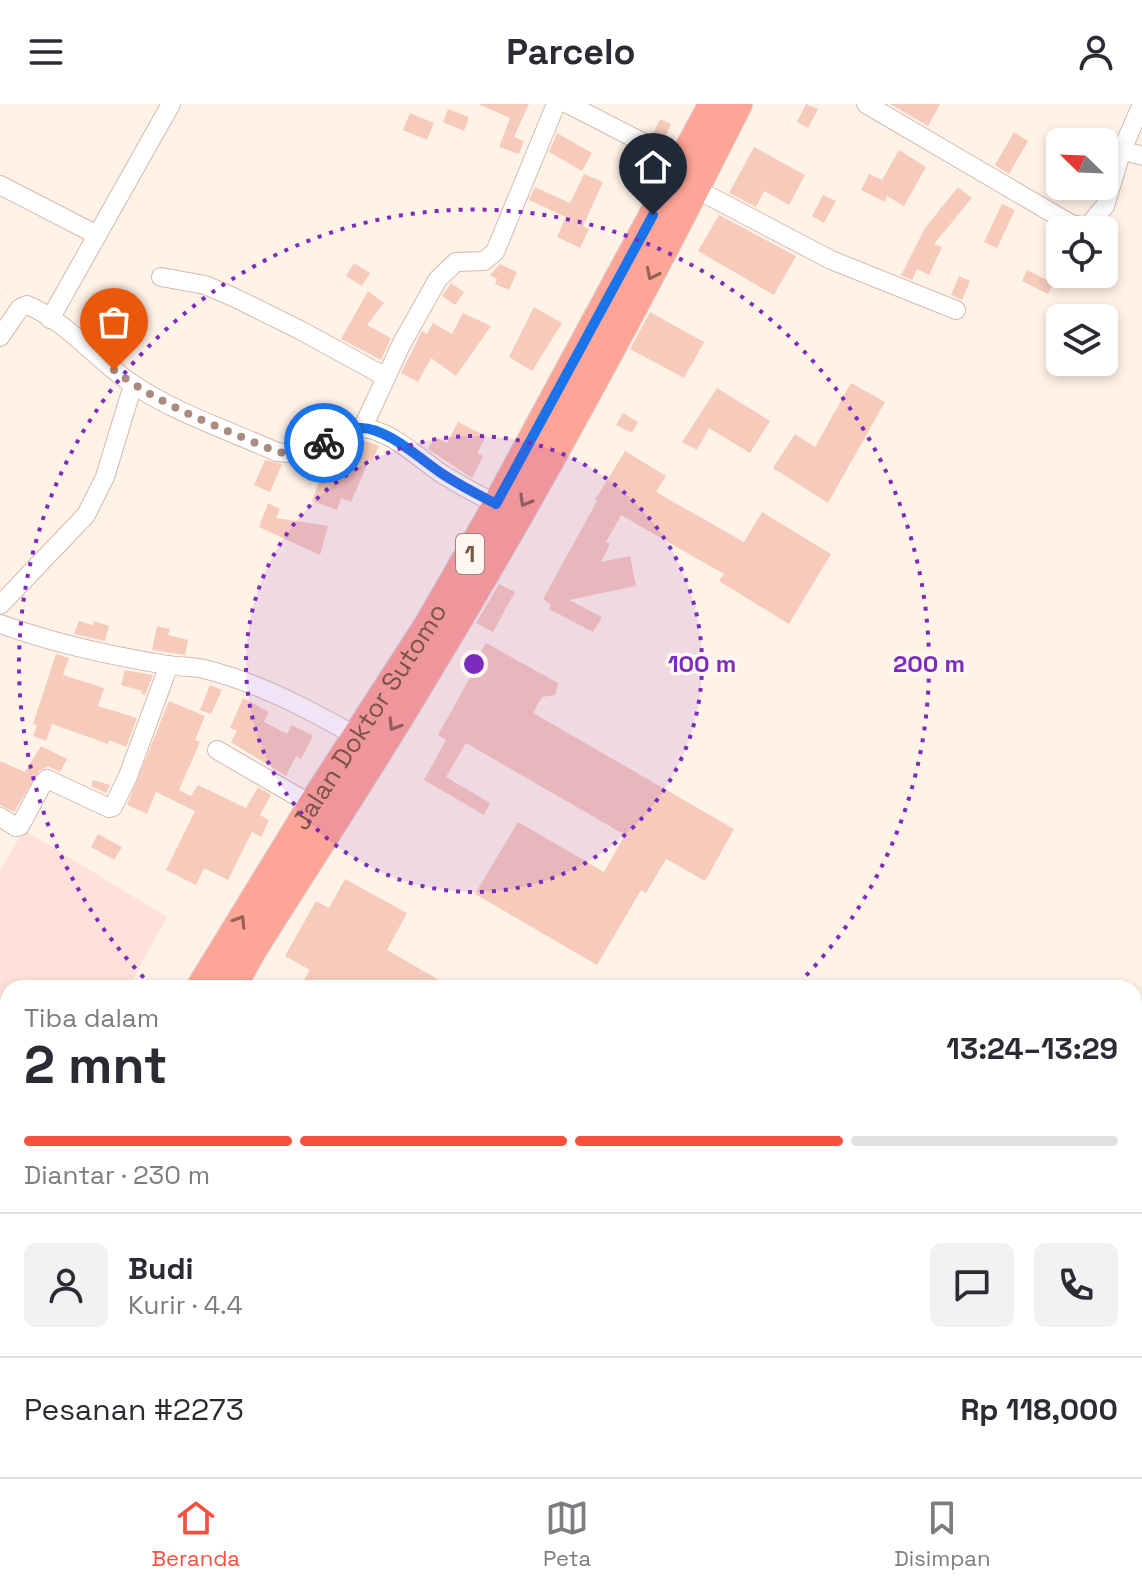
<!DOCTYPE html>
<html lang="id">
<meta charset="utf-8">
<style>
:root{--surface:#fff;--page:#f2f2f3;--text:#2b2b33;--muted:#7c7c81;--line:#e1e1e2;--accent:#f6503f}
body{margin:0;font-family:"Space Grotesk",sans-serif;background:var(--page);color:var(--text);height:100vh;display:flex;flex-direction:column;font-size:30px;white-space:nowrap}
*{box-sizing:border-box;margin:0}
p{font-size:26px;color:var(--muted)}
.icon{flex:none;width:44px;height:44px;fill:none;stroke:currentColor;stroke-width:2;stroke-linecap:round;stroke-linejoin:round}
.map{position:relative;flex:1;overflow:hidden}
.drawer{position:absolute;left:0px;top:876px;width:1142px;height:498px;display:flex;flex-direction:column;background:var(--surface);border-radius:24px 24px 0 0;box-shadow:0 4px 12px #0003}
.drawer>*{flex:none}
.needle{width:52px;rotate:293deg}
.fabs{position:absolute;left:1046px;top:24px;display:grid;gap:16px}
.fabs a{display:grid;place-items:center;width:72px;height:72px;border-radius:12px;background:var(--surface);box-shadow:0 4px 12px #0003;font-size:40px}
.pin{position:absolute;display:grid;place-items:center;width:68px;height:68px;color:#fff;margin:-82px -34px;border-radius:50% 50% 50% 0;rotate:-45deg;box-shadow:0 0 8px #0007}
.pin .icon{rotate:45deg}
.courier{position:absolute;display:grid;place-items:center;width:80px;height:80px;margin:-40px;border:6px solid #1a73e8;border-radius:50%;background:#fff;color:#222;box-shadow:0 2px 10px #0007}
.overview em{font-style:normal;font-weight:800}
.overview div{display:flex;flex-direction:column-reverse}
.overview{display:flex;align-items:center;justify-content:space-between;height:136px;padding:0 24px}
h1{font-size:52px;font-weight:800;line-height:60px}
.bar{display:grid;grid-template-columns:repeat(4,1fr);gap:12px 8px;align-content:center;height:96px;padding:0 24px}
.bar i{height:10px;border-radius:6px;background:var(--line)}
.bar .current{background:var(--accent)}
.bar p{grid-column:span 4}
.line{display:flex;align-items:center;gap:20px;padding:0 24px;border-top:2px solid var(--line)}
.line div{flex:1}
.round{display:grid;place-items:center;flex:none;width:84px;height:84px;border-radius:12px;background:var(--page)}
header{display:flex;justify-content:space-between;align-items:center;height:104px;padding:0 24px;background:var(--surface);font-size:36px;font-weight:800}
.tabs{display:flex;justify-content:space-around;align-items:center;height:112px;border-top:2px solid var(--line);background:var(--surface);font-size:22px;color:var(--muted)}
.tabs a{display:grid;justify-items:center;gap:4px}
.tabs .current{color:var(--accent)}
.map>svg:first-child{display:block}
.commercial{fill:#ffe1db}
.building{fill:#f7cbbb}
.lines{fill:none;stroke-linecap:round;stroke-linejoin:round}
.minor-casing{stroke:#d5baae;stroke-width:20}
.highway-casing{stroke:#dacfcb;stroke-width:30}
.minor{stroke:#fff;stroke-width:18}
.highway{stroke:#ffa598;stroke-width:28}
.oneway{stroke:#966357}
.done{stroke:#aa8b7f;stroke-width:8;stroke-dasharray:0 14.4}
.route{stroke:#1a73e8;stroke-width:10}
.ring{fill:none;stroke:#7b2cbf;stroke-width:4;stroke-dasharray:4 8}
.labels{text-anchor:middle;stroke-width:7;stroke-linejoin:round;paint-order:stroke}
.shield{fill:#fff7f0;stroke:#a3847a;stroke-width:2}
.shield-label{font-size:24px;font-weight:bold;fill:#7c5347}
.street-label{font-size:26px;fill:#7c5347;stroke:#fff7f0}
.centre{fill:#7b2cbf;stroke:#fff7f0;stroke-width:4}
.ring-label{font-size:24px;text-anchor:middle;font-weight:bold;fill:#7b2cbf;stroke:#fff7f0;stroke-width:7;stroke-linejoin:round;paint-order:stroke}
</style>
<header><svg class="icon" aria-label="menu" viewBox="0 0 24 24"><path d="M4 6h16M4 12h16M4 18h16"/></svg>Parcelo<svg class="icon" aria-label="person" viewBox="0 0 24 24"><circle cx="12" cy="8" r="4"/><path d="M4 21q1-7 8-7t8 7"/></svg></header>
<div class="map">
<svg width="1142" height="1373" viewBox="0 0 1142 1373">
<rect width="100%" height="100%" fill="#fff2e7"/>
<path class="commercial" d="M24,726L167,813L128,884H8V1049L0,1045V766Z"/>
<g class="building">
<path d="M478,0H529L514,33L524,37L519,50L499,43L510,14Z"/>
<path d="M806,0L818,5L808,24L797,18Z"/>
<path d="M890,0H940L928,22Z"/>
<path d="M448,5L469,13L464,27L443,18Z"/>
<path d="M410,9L434,19L427,36L403,26Z"/>
<path d="M660,15L671,20L664,36L653,30Z"/>
<path d="M1014,28L1028,37L1009,70L995,61Z"/>
<path d="M557,29L592,49L582,67L549,48Z"/>
<path d="M754,43L805,71L789,101L764,87L756,103L729,89Z"/>
<path d="M899,46L926,63L904,102L887,92L885,98L861,86L869,70L882,76Z"/>
<path d="M640,50L655,58L642,81L628,73Z"/>
<path d="M584,70L603,78L583,122L589,125L580,144L557,133L566,113L529,96L535,83L570,99Z"/>
<path d="M958,83L972,94L934,140L942,143L929,171L917,165L912,176L901,171L925,124Z"/>
<path d="M823,91L836,97L824,119L812,112Z"/>
<path d="M1002,100L1015,106L997,144L984,138Z"/>
<path d="M719,111L796,152L774,191L698,147Z"/>
<path d="M354,159L370,169L362,182L346,172Z"/>
<path d="M500,160L517,168L509,186L495,180L497,175L490,171Z"/>
<path d="M1027,166L1053,179L1048,190L1022,177Z"/>
<path d="M959,172L970,177L962,196L951,191Z"/>
<path d="M451,179L464,188L455,201L442,192Z"/>
<path d="M368,187L384,199L367,221L391,234L381,256L341,235Z"/>
<path d="M534,203L562,219L532,267L509,253Z"/>
<path d="M650,208L704,238L684,274L630,245Z"/>
<path d="M463,209L491,222L456,272L431,254L418,278L401,269L422,227L427,230L433,219L452,230Z"/>
<path d="M851,279L885,298L828,399L773,364L795,330L815,343Z"/>
<path d="M717,284L770,317L750,349L709,324L697,346L682,338Z"/>
<path d="M623,309L638,318L632,329L616,321Z"/>
<path d="M458,318L486,332L477,349L483,352L472,374L428,345L435,333L447,339Z"/>
<path d="M362,336L379,342L372,357L369,356L351,398L341,394L337,406L312,397L323,366L320,363L334,345L348,338Z"/>
<path d="M625,347L666,372L656,388L744,438L762,408L831,450L789,520L719,477L724,470L621,411L606,438L610,440L601,458L630,452L636,482L569,496L602,513L593,528L549,505L551,501L543,495L597,397L595,396Z"/>
<path d="M265,356L282,360L270,388L254,381Z"/>
<path d="M268,399L280,405L276,414L328,422L320,451L259,423Z"/>
<path d="M499,480L515,488L493,528L476,519Z"/>
<path d="M79,517L93,521L94,517L109,522L105,537L74,530Z"/>
<path d="M157,522L170,525L168,531L188,536L185,551L152,546Z"/>
<path d="M486,539L558,579L555,591L542,593L533,609L734,725L705,777L666,755L646,789L641,786L597,861L475,790L518,718L604,768L625,731L466,639L446,673L490,699L484,711L424,676L446,636L438,631L472,570L469,569Z"/>
<path d="M56,550L69,554L63,571L104,584L98,602L137,614L126,643L109,636L108,640L52,620L46,637L33,632L37,621L33,620Z"/>
<path d="M125,566L153,571L145,591L141,590L142,587L121,581Z"/>
<path d="M210,581L222,586L211,610L200,606Z"/>
<path d="M243,594L269,608L264,618L287,630L292,621L313,632L301,655L296,652L286,672L231,638L237,627L230,624Z"/>
<path d="M169,597L205,612L195,636L200,638L179,686L191,692L198,681L246,704L258,683L271,691L260,711L269,716L261,733L252,728L228,776L204,764L196,781L166,766L195,707L156,688L147,710L127,701Z"/>
<path d="M41,642L67,655L60,668L48,662L39,667L14,708L0,701V657L25,668Z"/>
<path d="M93,676L110,681L106,689L91,682Z"/>
<path d="M98,730L122,743L114,756L91,743Z"/>
<path d="M345,775L407,809L387,846L453,884H378L369,879L366,884H343L328,876L323,884H299L310,866L285,852L316,797L329,804Z"/>
</g>
<g class="lines">
<g class="minor-casing">
<g id="minor">
<path d="M568,0L681,58"/>
<path d="M866,0L1071,120L1087,123L1105,102L1122,46L1142,0"/>
<path d="M1122,46L1142,52"/>
<path d="M0,81L97,131"/>
<path d="M696,85L831,156L956,206"/>
<path d="M161,173L205,181L233,193L300,226L384,272"/>
<path d="M50,215L171,0"/>
<path d="M0,233L20,204L27,201C66,217 96,255 131,279C173,308 230,327 277,348C315,355 336,320 363,324C393,327 419,355 442,370C460,381 478,391 496,400"/>
<path d="M363,323L402,239L438,175L456,158L484,157L495,148L556,0"/>
<path d="M0,501L86,411L105,373L133,281"/>
<path d="M0,520C53,539 111,552 167,561C179,563 192,562 204,565C257,578 308,605 356,632"/>
<path d="M217,646L312,701"/>
<path d="M0,713L16,723L20,722L43,679L47,675L109,704L113,703L128,672L169,561"/>
<path d="M0,1066L8,1071"/>
<path d="M0,1291L8,1295"/>
<path d="M132,1366L144,1373"/>
<path d="M97,1373L101,1366"/>
</g>
</g>
<g class="highway-casing">
<g id="highway">
<path id="s1" d="M200,884L312,701L429,520L488,417L713,0"/>
<path d="M231,884L253,845C307,759 362,675 414,589C531,397 638,200 738,0"/>
<path d="M0,1215L8,1202"/>
<path d="M0,1269L8,1257"/>
<path d="M741,1366L748,1373"/>
<path d="M770,1366L778,1373"/>
</g>
</g>
<use href="#minor" class="minor"/>
<use href="#highway" class="highway"/>
</g>
<defs><path id="oneway-chevron" d="M-2-3.5L2.5 0L-2 3.5" fill="none" stroke-width="1.6" stroke-linecap="round" stroke-linejoin="round" transform="scale(2)"/></defs>
<g class="oneway">
<use href="#oneway-chevron" transform="translate(652 170) rotate(116)"/>
<use href="#oneway-chevron" transform="translate(525 397) rotate(120)"/>
<use href="#oneway-chevron" transform="translate(394 621) rotate(122)"/>
<use href="#oneway-chevron" transform="translate(240 817) rotate(-58)"/>
</g>
<g class="lines">
<path class="done" d="M114,266C162,303 222,324 277,348C295,351 308,347 324,339"/>
<path class="route" d="M324,339C335,333 347,325 359,324C385,322 420,355 441,369C459,381 477,390 496,400L653,111"/>
</g>
<circle cx="474" cy="560" r="228" fill="#7b2cbf" fill-opacity=".12"/>
<g class="ring">
<circle cx="474" cy="560" r="228"/>
<path d="M152 882A455 455 0 1 1 796 882"/>
</g>
<g class="labels">
<rect class="shield" x="456" y="430" width="28" height="40" rx="6"/>
<g class="shield-label">
<text x="470" y="458">1</text>
</g>
<g class="street-label">
<text dy="9" stroke="none"><textPath href="#s1" startOffset="320">Jalan Doktor Sutomo</textPath></text>
</g>
</g>
<circle cx="474" cy="560" r="12" class="centre"/>
<g class="ring-label">
<text x="702" y="568">100 m</text>
<text x="929" y="568">200 m</text>
</g>
</svg>
<div class="fabs">
<a><svg class="needle" viewBox="-14 -14 28 28"><path d="M0-13l5 13h-10z" fill="#e53935"/><path d="M0 13l5-13h-10z" fill="#7c7c81"/></svg></a>
<a><svg class="icon" aria-label="locate" viewBox="0 0 24 24"><circle cx="12" cy="12" r="6"/><path d="M12 2v4M12 18v4M2 12h4M18 12h4"/></svg></a>
<a><svg class="icon" aria-label="layers" viewBox="0 0 24 24"><path d="M12 4l9 5-9 5-9-5zM3 14l9 5 9-5"/></svg></a>
</div>
<div class="pin" style="left:114px;top:266px;background:#ea580c"><svg class="icon" aria-label="bag" viewBox="0 0 24 24"><path d="M5 8h14l-1 12H6zM9 8a3 3 0 0 1 6 0"/></svg></div>
<div class="pin" style="left:653px;top:111px;background:#1f2937"><svg class="icon" aria-label="home" viewBox="0 0 24 24"><path d="M3 11l9-7 9 7M6 9v11h12V9"/></svg></div>
<div class="courier" style="left:324px;top:339px"><svg class="icon" aria-label="bike" viewBox="0 0 24 24"><circle cx="6" cy="16" r="4"/><circle cx="18" cy="16" r="4"/><path d="M6 16l4-8h5l3 8M10 8l3 8H6M13 5h3"/></svg></div>
<section class="drawer">
<div class="overview"><div><h1>2 mnt</h1><p>Tiba dalam</p></div><em>13:24–13:29</em></div>
<div class="bar"><i class="current"></i><i class="current"></i><i class="current"></i><i></i><p>Diantar · 230 m</p></div>
<div class="line" style="height:144px"><a class="round"><svg class="icon" aria-label="person" viewBox="0 0 24 24"><circle cx="12" cy="8" r="4"/><path d="M4 21q1-7 8-7t8 7"/></svg></a><div><b>Budi</b><p>Kurir · 4.4</p></div><a class="round"><svg class="icon" aria-label="chat" viewBox="0 0 24 24"><path d="M4 5h16v11H9l-5 4z"/></svg></a><a class="round"><svg class="icon" aria-label="phone" viewBox="0 0 24 24"><path d="M5 4h4l2 5-3 2q2 4 5 5l2-3 5 2v4C11 20 4 13 5 4z"/></svg></a></div>
<div class="line" style="height:104px"><div>Pesanan #2273</div><b>Rp 118,000</b></div>
</section>
</div>
<nav class="tabs">
<a class="current"><svg class="icon" aria-label="home" viewBox="0 0 24 24"><path d="M3 11l9-7 9 7M6 9v11h12V9"/></svg>Beranda</a>
<a><svg class="icon" aria-label="map" viewBox="0 0 24 24"><path d="M3 6l6-2 6 2 6-2v14l-6 2-6-2-6 2zM9 4v14M15 6v14"/></svg>Peta</a>
<a><svg class="icon" aria-label="saved" viewBox="0 0 24 24"><path d="M7 4h10v16l-5-4-5 4z"/></svg>Disimpan</a>
</nav>
